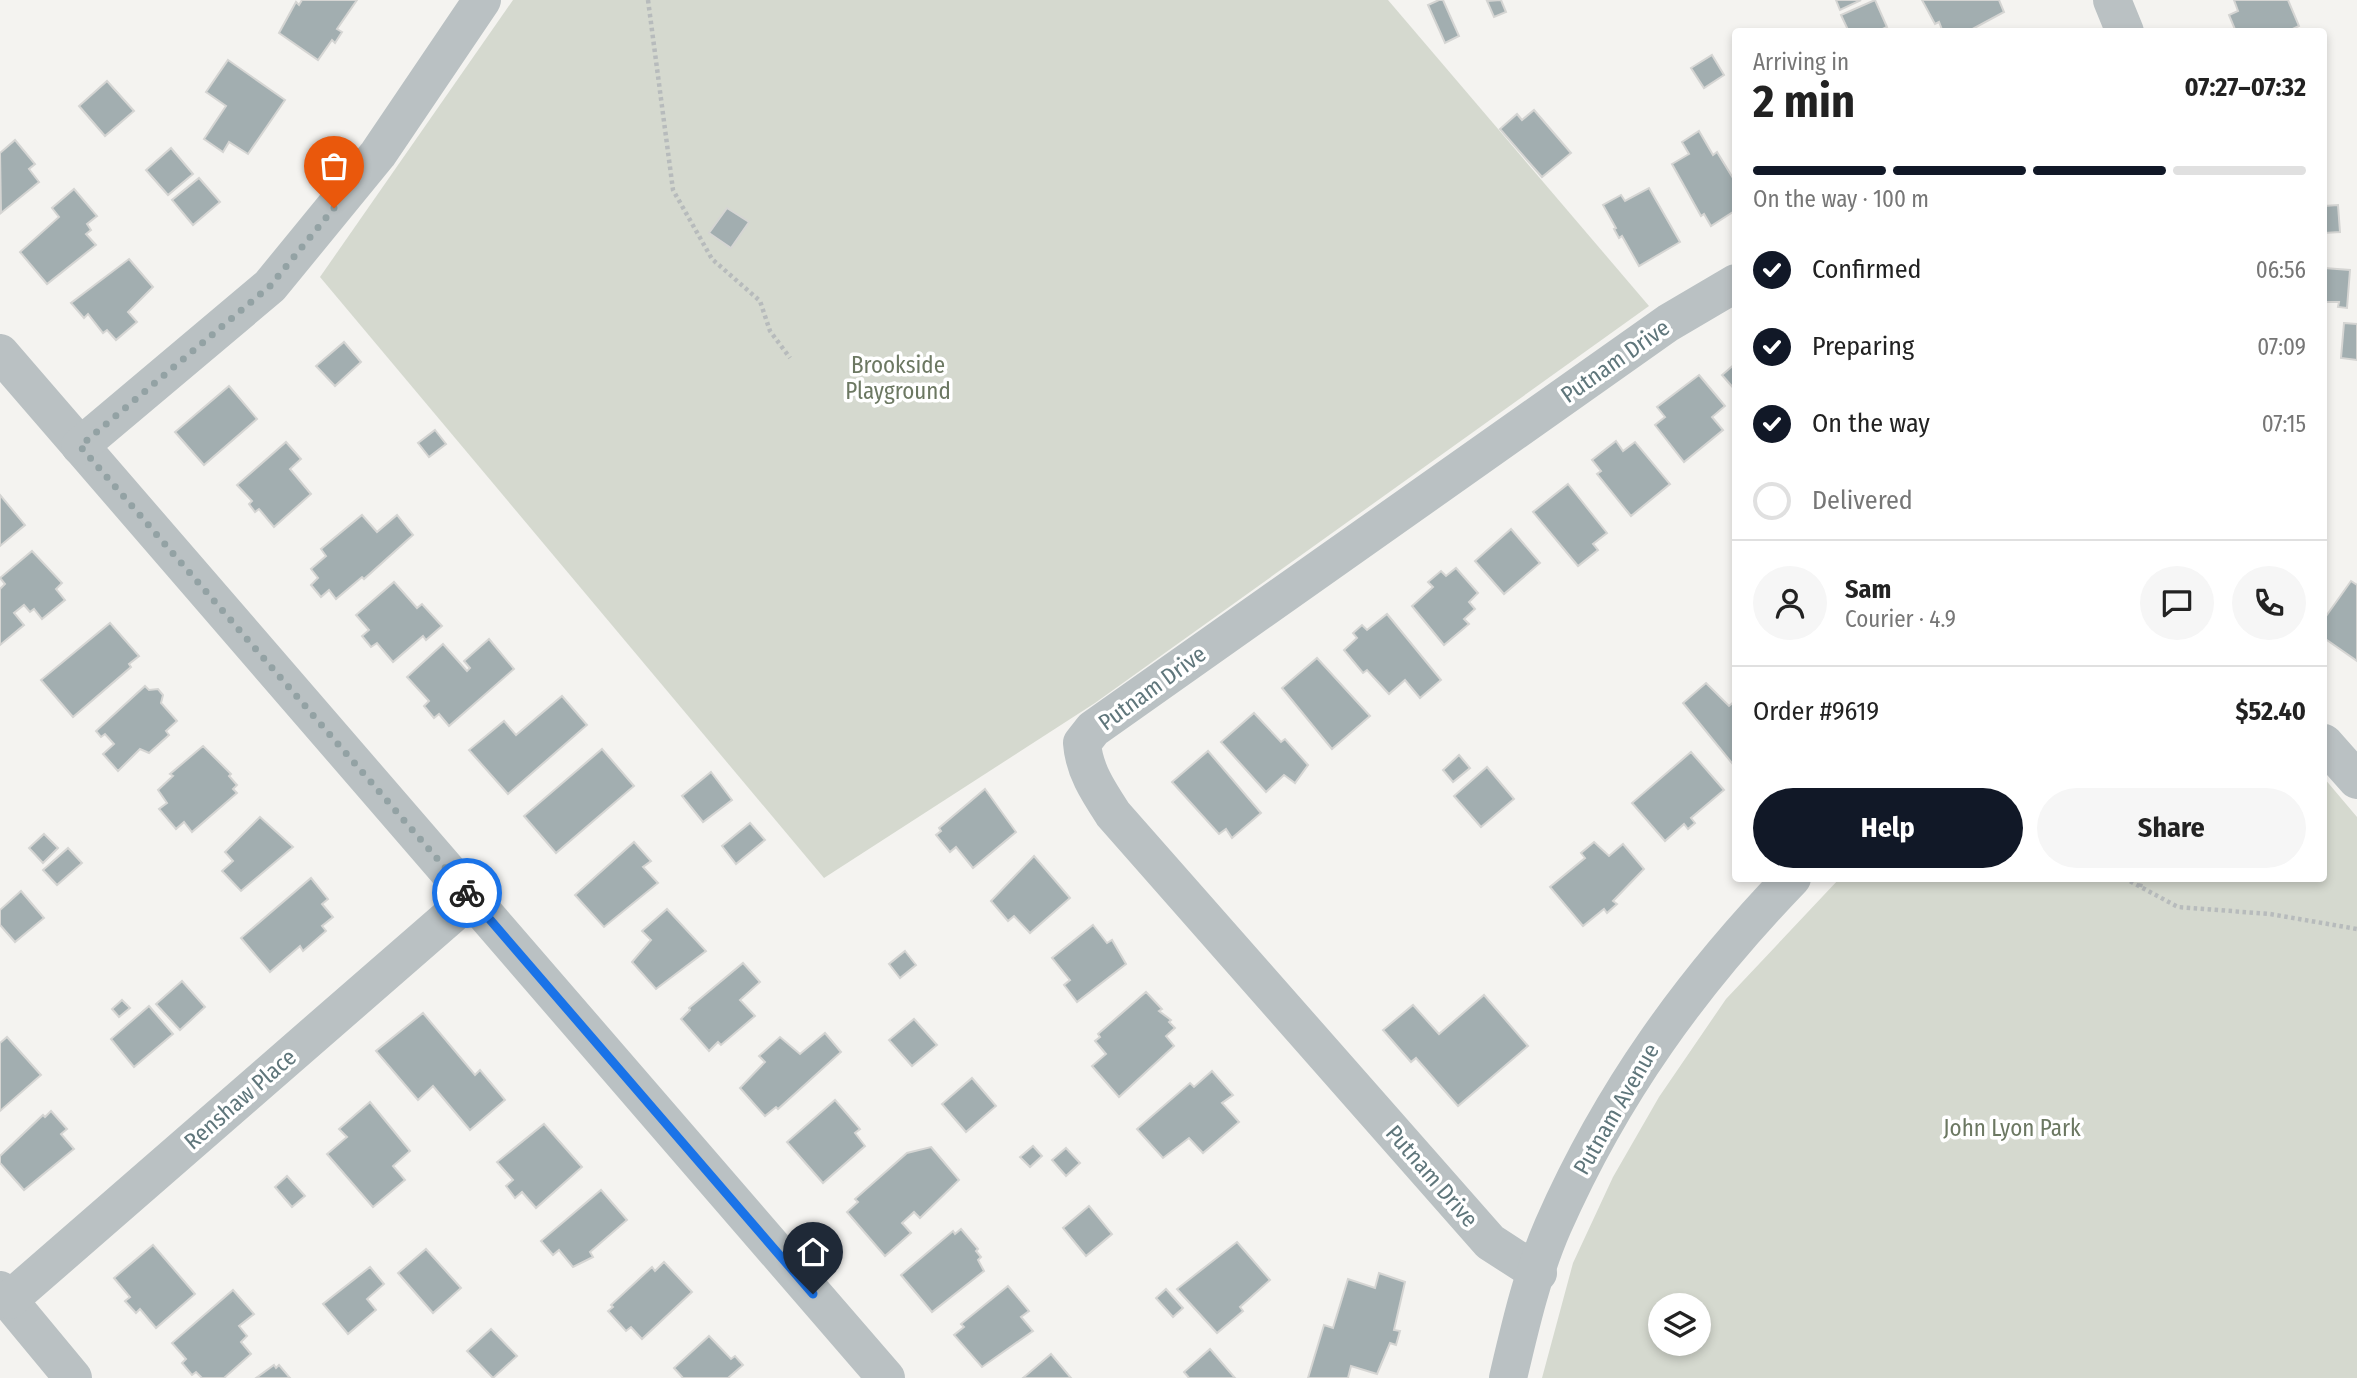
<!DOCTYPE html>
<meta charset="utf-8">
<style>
:root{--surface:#fff;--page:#f6f6f6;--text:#222;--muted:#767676;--line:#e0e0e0;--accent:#111827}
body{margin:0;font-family:"Fira Sans Condensed",sans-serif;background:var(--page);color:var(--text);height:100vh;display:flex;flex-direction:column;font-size:26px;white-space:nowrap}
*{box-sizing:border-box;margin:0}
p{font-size:23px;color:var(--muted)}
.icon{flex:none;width:38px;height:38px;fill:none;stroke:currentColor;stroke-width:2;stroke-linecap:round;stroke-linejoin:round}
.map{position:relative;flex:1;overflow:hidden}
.panel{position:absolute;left:1732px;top:28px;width:595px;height:854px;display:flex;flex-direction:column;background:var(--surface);border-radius:7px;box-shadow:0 4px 10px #0003}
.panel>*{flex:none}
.tools{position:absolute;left:1648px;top:1293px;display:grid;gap:14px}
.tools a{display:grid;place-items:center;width:63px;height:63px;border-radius:50%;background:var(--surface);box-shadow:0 4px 10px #0003;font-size:35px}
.pin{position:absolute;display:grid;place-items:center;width:60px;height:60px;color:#fff;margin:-72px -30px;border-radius:50% 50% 50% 0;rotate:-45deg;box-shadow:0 0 7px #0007}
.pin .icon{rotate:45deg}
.courier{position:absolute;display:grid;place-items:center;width:70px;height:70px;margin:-35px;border:5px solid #1a73e8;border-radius:50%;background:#fff;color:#222;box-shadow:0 2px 9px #0007}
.head em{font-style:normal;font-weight:700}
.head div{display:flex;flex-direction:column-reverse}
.head{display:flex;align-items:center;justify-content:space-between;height:119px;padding:0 21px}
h1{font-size:46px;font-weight:700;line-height:52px}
.bar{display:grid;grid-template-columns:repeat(4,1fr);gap:10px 7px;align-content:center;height:84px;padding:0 21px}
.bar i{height:9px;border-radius:5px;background:var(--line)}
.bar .active{background:var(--accent)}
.bar p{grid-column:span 4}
.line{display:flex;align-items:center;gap:18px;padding:0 21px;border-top:2px solid var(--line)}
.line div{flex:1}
.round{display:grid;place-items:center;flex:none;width:74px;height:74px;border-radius:37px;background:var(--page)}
ol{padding:0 21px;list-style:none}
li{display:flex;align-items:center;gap:21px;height:77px}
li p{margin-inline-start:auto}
li .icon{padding:7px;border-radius:50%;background:var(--accent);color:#fff;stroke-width:4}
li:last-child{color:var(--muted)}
li i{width:38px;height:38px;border:4px solid var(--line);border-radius:50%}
.action{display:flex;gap:14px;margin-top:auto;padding:14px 21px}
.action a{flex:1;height:80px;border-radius:42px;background:var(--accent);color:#fff;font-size:28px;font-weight:700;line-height:80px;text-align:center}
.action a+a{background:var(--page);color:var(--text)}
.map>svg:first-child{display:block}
.green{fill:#d5d9cf;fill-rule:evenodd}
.building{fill:#a2aeb0;stroke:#d5d5d3;stroke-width:2}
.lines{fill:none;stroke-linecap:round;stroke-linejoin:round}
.path{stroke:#b7bbbc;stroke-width:4.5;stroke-dasharray:3.5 3.5;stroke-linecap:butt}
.minor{stroke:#bac1c3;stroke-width:38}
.done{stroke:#93a2a4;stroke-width:7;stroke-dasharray:0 12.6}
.route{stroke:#1a73e8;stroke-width:9}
.labels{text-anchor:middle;stroke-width:7;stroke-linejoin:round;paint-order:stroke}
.street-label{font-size:23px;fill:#5f767b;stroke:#fff}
.park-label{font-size:23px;fill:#6c7862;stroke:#fff}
</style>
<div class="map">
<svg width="2357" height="1378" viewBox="0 0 2357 1378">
<rect width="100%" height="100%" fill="#f4f3f0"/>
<g class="green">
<path d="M513,0H1388L1649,306L1095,703L824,878L320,277Z"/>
<path d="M2324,778L2357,817V1378H1542L1573,1263L1613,1177L1659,1097L1726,999L1839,879L2324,878ZM1661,1306H1699V1344H1661Z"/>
</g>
<g class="building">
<path d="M302,0H357L337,29L342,32L335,43L332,40L318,60L279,33L296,2L299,5Z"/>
<path d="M1439,0H1443L1459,36L1445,43L1428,5Z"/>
<path d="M1501,0L1506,12L1494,17L1487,1Z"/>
<path d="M1836,0H1861L1840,10Z"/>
<path d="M1875,0L1887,27L1876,32H1849L1841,15Z"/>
<path d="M1922,0H1999L2004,12L1967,32H1943L1939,22L1935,24Z"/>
<path d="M2234,0H2288L2299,26L2286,32H2236L2229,15L2238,11Z"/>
<path d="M1712,55L1724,75L1704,88L1691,68Z"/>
<path d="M228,60L285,100L248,154L229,142L223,152L204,139L226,106L206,92Z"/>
<path d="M107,81L134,111L105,136L79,106Z"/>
<path d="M1534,110L1571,153L1542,177L1500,129L1517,114L1522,120Z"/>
<path d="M1699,131L1713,155L1717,152L1736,183V210L1711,226L1704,214L1701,216L1672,164L1689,154L1682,142Z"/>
<path d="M15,140L35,164L29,169L39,182L1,213L0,153Z"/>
<path d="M171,148L193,174L168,195L146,170Z"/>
<path d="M199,178L220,202L193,225L172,200Z"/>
<path d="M1649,188L1680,242L1639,266L1622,236L1619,238L1614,229L1616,228L1603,205L1621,195L1625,201Z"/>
<path d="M74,189L97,216L87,224L91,230L86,234L96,245L47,284L20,252L59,217L52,208Z"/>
<path d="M2338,205L2340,232L2324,233V206Z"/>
<path d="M727,208L749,222L731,248L709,233Z"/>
<path d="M129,259L153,287L128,312L137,322L116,340L107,330L103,333L88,314L84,318L71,303Z"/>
<path d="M2324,268L2350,270L2347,308L2338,307L2339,302H2324Z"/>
<path d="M2344,323L2357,324V360L2341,358Z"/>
<path d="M344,342L361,362L335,386L316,366Z"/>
<path d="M1736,363V391L1722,375Z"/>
<path d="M1699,375L1725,406L1712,417L1723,430L1684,462L1655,425L1665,417L1657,407Z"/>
<path d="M229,386L257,419L204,465L175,432Z"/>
<path d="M435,430L446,444L429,457L418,443Z"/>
<path d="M1616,441L1623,451L1635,442L1670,484L1631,516L1597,474L1601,471L1592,460Z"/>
<path d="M286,442L301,459L290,469L311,494L274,527L259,509L255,512L249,504L252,501L237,485Z"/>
<path d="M1568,484L1607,533L1593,544L1598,550L1578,566L1533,512Z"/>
<path d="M0,495L25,525L0,546Z"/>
<path d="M362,515L377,532L397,515L413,535L364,579L362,577L336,599L329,590L321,597L311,585L318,578L311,569L326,556L321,549Z"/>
<path d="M1511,529L1540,563L1504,594L1475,561Z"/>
<path d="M32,551L62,583L56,589L65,600L42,619L34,609L30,612L24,605L14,613L24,625L0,645V589L5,584L0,578Z"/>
<path d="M1456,568L1478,593L1469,602L1475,609L1464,619L1469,624L1444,645L1412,606L1433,587L1428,582L1441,571L1446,576Z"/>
<path d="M2351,581L2357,585V661L2324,638V619Z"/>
<path d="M394,582L417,608L422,604L442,626L426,640L423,636L393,662L377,643L371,647L362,636L369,630L356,615Z"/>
<path d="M1387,614L1441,680L1420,698L1405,680L1389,694L1367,670L1363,673L1344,650L1357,638L1353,633L1362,625L1367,630Z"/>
<path d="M110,623L139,656L129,664L131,667L73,717L41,680Z"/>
<path d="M489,639L514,669L449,726L439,714L434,718L424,706L429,701L407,677L443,644L467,671L470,668L464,661Z"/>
<path d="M1317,658L1370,716L1332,749L1282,688Z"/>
<path d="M1706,683L1729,706L1736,700V768L1683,703Z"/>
<path d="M145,686L149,690L158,689L163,695L161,703L177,721L166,731L169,735L149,753L140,749L118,771L103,754L114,744L105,734L101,737L96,731Z"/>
<path d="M562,696L587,725L508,794L469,750L504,721L516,735Z"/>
<path d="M1254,713L1281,742L1285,739L1308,765L1295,783L1284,775L1266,792L1221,742Z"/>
<path d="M203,746L231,774L229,776L237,785L233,789L237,793L192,832L184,822L176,829L159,809L167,803L158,790L173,776L170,774Z"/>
<path d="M602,749L634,786L556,853L524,816Z"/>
<path d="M1208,751L1261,813L1232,838L1226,829L1219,834L1172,782Z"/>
<path d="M1691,752L1724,790L1691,818L1695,823L1688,829L1684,824L1665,841L1632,803Z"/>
<path d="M1459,755L1470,768L1453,782L1443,770Z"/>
<path d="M1487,767L1514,799L1481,827L1454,796Z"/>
<path d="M711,772L732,800L703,822L682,796Z"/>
<path d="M985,789L1016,832L973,868L956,847L950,852L936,835L941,831L939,828Z"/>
<path d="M260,817L293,847L241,891L222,871L233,861L225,852Z"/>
<path d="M750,823L765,840L736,864L722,846Z"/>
<path d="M44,834L58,848L43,863L29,848Z"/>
<path d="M634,842L651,861L643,867L658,883L604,927L575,895Z"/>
<path d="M1594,842L1609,856L1623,844L1644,869L1613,901L1617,904L1607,913L1604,909L1583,926L1550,887L1585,858L1581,853Z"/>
<path d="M68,848L82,863L57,885L43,870Z"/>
<path d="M1034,856L1070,898L1030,933L1014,916L1008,921L991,901Z"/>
<path d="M311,878L328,899L322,904L333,917L322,926L326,931L303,951L300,946L270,972L241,938Z"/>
<path d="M21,891L44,918L15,942L0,925V910Z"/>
<path d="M667,909L706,951L656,989L632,962L651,940L642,931Z"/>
<path d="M1093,925L1107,943L1112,940L1126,964L1077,1002L1064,985L1070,980L1052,958Z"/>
<path d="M905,951L916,965L900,978L889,964Z"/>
<path d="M743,963L760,982L740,1000L755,1016L721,1045L718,1042L709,1051L681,1019L690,1010L689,1008Z"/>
<path d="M182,981L205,1007L180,1030L156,1004Z"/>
<path d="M1146,992L1162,1009L1159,1011L1171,1020L1169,1022L1175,1028L1166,1036L1174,1046L1119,1097L1092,1066L1106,1054L1095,1041L1100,1037L1098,1034Z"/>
<path d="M1484,995L1528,1046L1458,1106L1416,1058L1411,1062L1383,1030L1413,1005L1439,1034Z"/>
<path d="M122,1000L130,1008L119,1017L112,1009Z"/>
<path d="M149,1006L173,1034L134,1067L111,1039Z"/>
<path d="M423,1013L475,1075L480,1070L505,1100L470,1130L433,1086L418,1100L376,1051Z"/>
<path d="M914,1019L937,1045L912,1066L889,1040Z"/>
<path d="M825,1033L841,1052L778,1109L776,1107L765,1116L740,1088L765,1062L759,1056L780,1037L800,1054Z"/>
<path d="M7,1037L41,1075L0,1111V1043Z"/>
<path d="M1212,1071L1233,1095L1222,1103L1239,1122L1203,1153L1189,1138L1163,1158L1137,1129L1190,1083L1194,1087Z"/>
<path d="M972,1078L996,1106L966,1132L942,1104Z"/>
<path d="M835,1100L860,1129L855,1133L865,1146L823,1183L787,1142Z"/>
<path d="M370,1102L410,1151L393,1166L405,1180L373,1207L327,1154L347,1137L339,1129Z"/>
<path d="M51,1111L67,1129L61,1134L74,1149L24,1190L0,1163V1156L43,1115L45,1117Z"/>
<path d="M544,1124L582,1167L536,1208L522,1192L515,1198L506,1186L513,1180L497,1162Z"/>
<path d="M1033,1146L1042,1156L1030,1167L1020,1157Z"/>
<path d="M931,1147L959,1180L920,1218L914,1212L902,1223L911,1233L885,1256L847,1212L858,1202L855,1199L907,1153Z"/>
<path d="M1066,1148L1080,1163L1066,1176L1052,1160Z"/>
<path d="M287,1176L305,1196L292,1207L275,1187Z"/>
<path d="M601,1190L627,1220L590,1252L593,1257L573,1267L559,1250L553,1255L541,1241Z"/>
<path d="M1089,1206L1112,1234L1086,1256L1063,1228Z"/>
<path d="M961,1229L978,1249L976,1251L981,1257L978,1260L984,1271L932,1312L901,1275L953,1231L955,1234Z"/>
<path d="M1237,1242L1270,1280L1240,1307L1243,1311L1217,1333L1177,1289Z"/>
<path d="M153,1245L195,1294L156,1328L140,1309L136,1313L125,1301L130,1297L114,1278Z"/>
<path d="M426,1249L461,1288L433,1313L398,1273Z"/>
<path d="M664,1262L692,1292L642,1339L631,1327L626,1331L608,1311L613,1307L611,1305L652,1267L655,1271Z"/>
<path d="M370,1267L384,1284L367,1299L376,1310L348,1334L323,1304Z"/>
<path d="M1379,1273L1405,1282L1394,1330L1400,1331L1396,1345L1390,1343L1377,1374L1351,1366L1348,1378H1308L1324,1325L1333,1328L1348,1279L1375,1288Z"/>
<path d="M1008,1286L1029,1311L1021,1317L1033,1331L982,1367L954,1335L964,1327L961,1324Z"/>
<path d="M1166,1289L1183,1308L1173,1317L1156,1298Z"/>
<path d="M233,1290L254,1314L239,1326L247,1336L241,1342L251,1354L224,1378H202L196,1372L192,1375L182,1363L186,1359L172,1343Z"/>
<path d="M491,1329L517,1356L493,1378L467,1351Z"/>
<path d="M709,1336L731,1359L735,1356L743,1365L728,1378H683L674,1368Z"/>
<path d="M1210,1349L1235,1378H1189L1184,1372Z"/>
<path d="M1051,1354L1071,1378H1023Z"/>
<path d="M274,1365L276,1368L279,1365L290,1378H256Z"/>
</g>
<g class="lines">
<g class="path">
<path d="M648,0L673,190L712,259L760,301L770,331L790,358"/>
<path d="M2124,878L2178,907L2270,914L2357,929"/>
<path d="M2140,887L2142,878"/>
</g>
<g class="minor">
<path d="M2112,0L2125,32"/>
<path d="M0,353L886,1378"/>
<path d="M80,446L270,286L378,154L482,0"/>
<path d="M2324,743L2357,780"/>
<path d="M1538,1273L1490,1242L1113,814C1098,791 1084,770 1082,743L1093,729L1668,323L1736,283"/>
<path d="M0,1290L73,1378"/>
<path d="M9,1300L471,898"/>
<path d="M1508,1378C1520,1327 1532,1274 1553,1226C1612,1092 1691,983 1792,878"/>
</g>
</g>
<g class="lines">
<path class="done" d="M334,208L270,286L80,446L467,893"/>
<path class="route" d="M467,893L813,1294"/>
</g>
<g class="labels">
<g class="street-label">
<text transform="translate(1615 361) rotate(-35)" y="8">Putnam Drive</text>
<text transform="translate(1152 688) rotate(-36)" y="8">Putnam Drive</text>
<text transform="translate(240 1099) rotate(-41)" y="8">Renshaw Place</text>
<text transform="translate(1616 1109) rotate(-60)" y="8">Putnam Avenue</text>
<text transform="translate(1432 1176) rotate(49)" y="8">Putnam Drive</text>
</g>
<g class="park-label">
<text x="898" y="373">Brookside<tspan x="898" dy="26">Playground</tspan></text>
<text x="2012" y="1136">John Lyon Park</text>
</g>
</g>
</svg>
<div class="tools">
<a><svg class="icon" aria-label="layers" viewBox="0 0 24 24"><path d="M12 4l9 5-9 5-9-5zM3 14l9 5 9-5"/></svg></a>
</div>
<div class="pin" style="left:334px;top:208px;background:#ea580c"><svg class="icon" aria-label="bag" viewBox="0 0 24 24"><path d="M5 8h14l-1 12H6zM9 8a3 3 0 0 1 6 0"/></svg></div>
<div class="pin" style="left:813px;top:1294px;background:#1f2937"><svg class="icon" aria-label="home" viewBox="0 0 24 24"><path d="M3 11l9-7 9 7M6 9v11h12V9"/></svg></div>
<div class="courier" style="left:467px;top:893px"><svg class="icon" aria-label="bike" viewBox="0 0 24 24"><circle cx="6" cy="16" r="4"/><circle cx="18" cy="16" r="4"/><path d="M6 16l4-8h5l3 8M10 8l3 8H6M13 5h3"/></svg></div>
<section class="panel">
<div class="head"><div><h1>2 min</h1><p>Arriving in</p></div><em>07:27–07:32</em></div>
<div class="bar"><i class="active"></i><i class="active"></i><i class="active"></i><i></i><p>On the way · 100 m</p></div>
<ol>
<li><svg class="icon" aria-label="check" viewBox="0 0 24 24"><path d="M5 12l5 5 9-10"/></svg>Confirmed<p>06:56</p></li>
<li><svg class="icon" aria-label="check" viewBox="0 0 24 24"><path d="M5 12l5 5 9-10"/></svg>Preparing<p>07:09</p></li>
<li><svg class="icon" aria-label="check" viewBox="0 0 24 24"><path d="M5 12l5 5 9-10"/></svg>On the way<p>07:15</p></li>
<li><i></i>Delivered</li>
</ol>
<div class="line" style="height:126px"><a class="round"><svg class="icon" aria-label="person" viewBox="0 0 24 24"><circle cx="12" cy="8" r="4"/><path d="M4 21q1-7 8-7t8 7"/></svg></a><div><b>Sam</b><p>Courier · 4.9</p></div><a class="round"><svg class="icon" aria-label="chat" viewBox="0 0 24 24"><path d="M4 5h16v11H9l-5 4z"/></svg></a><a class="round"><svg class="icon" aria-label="phone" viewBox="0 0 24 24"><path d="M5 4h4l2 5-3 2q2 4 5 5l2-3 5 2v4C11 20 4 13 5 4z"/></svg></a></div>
<div class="line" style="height:91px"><div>Order #9619</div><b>$52.40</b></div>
<div class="action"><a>Help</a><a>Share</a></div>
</section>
</div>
